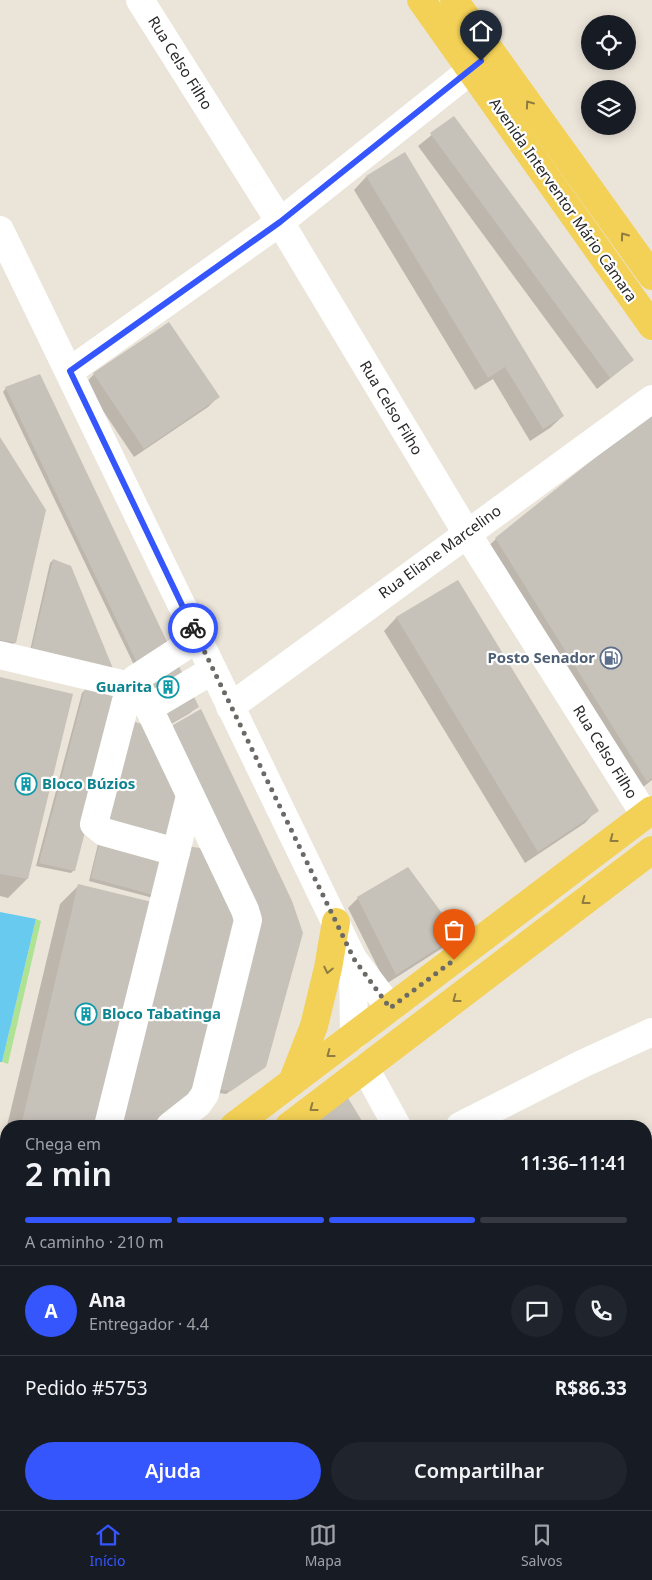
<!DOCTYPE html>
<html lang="pt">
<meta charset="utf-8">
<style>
:root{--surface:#171b24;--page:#20242c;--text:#f1f3f6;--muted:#9ea1a6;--line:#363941;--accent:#3556fd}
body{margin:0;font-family:"Noto Sans",sans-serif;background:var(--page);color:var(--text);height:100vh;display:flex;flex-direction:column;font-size:19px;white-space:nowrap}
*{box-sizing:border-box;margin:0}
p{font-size:16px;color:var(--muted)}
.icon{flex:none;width:28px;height:28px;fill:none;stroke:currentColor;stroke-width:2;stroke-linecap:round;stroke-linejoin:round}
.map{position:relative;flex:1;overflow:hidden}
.side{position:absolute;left:0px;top:1120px;width:652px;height:390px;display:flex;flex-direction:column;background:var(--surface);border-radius:20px 20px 0 0;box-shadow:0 2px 12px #0003}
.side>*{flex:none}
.controls{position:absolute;left:581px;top:15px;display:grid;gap:10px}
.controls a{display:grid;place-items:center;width:55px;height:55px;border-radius:50%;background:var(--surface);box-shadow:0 2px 12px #0003;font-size:25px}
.pin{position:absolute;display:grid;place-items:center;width:42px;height:42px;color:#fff;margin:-51px -21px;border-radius:50% 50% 50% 0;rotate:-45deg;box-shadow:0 0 5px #0007}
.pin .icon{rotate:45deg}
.courier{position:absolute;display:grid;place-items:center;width:50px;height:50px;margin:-25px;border:4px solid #3556fd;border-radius:50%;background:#fff;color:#222;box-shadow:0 1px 6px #0007}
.summary em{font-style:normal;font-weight:600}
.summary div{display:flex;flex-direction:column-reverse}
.summary{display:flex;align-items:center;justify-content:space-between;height:85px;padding:0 25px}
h1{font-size:32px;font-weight:600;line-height:38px}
.bar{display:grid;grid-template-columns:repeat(4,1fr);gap:8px 5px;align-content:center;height:60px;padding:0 25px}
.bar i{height:6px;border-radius:4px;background:var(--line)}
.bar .selected{background:var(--accent)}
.bar p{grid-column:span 4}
.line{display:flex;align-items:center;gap:12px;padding:0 25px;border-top:1px solid var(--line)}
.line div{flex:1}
.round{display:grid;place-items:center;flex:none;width:52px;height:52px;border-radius:26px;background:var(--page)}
.cta{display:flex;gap:10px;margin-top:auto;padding:10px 25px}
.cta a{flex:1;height:58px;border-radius:30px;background:var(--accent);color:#fff;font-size:20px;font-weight:600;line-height:58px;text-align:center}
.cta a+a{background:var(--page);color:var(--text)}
.dock{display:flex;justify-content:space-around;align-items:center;height:70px;border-top:1px solid var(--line);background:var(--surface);font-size:14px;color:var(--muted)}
.dock a{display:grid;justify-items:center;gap:2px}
.dock .selected{color:var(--accent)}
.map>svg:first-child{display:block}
.green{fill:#aee394}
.water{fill:#69caf0}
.shadow{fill:#0003}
.building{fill:#c6c1b9}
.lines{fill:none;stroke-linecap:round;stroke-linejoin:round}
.minor{stroke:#fff;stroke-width:28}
.major{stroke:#f3d157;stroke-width:28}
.oneway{stroke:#8e7c40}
.done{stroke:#6c6a66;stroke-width:5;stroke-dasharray:0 9}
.route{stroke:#3556fd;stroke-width:6}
.labels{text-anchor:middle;stroke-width:4.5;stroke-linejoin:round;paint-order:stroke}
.street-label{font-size:15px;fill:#282828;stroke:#fff}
.service-label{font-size:15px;font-weight:bold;fill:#4e5e75;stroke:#fff;text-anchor:end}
.culture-label{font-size:15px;font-weight:bold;fill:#0d838f;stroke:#fff;text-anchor:start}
</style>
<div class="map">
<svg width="652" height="1510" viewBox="0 0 652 1510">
<rect width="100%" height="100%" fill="#ebe4d9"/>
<path class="green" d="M36,919L41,921L8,1064L2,1062Z"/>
<path class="water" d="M0,912L36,919L2,1062H0Z"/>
<g class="shadow">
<path d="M454,117L633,360L597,389L418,146Z"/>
<path d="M405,154L563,416L550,428L530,441L493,379L475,390L354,190L366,177Z"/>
<path d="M94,374L218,397L208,407L134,457L85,384Z"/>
<path d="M6,388L165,649L134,665L3,392Z"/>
<path d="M652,414V780L634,794L483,551L496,539Z"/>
<path d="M0,440L15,642L12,645L0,643Z"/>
<path d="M53,560L70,567L29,655L50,563Z"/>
<path d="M457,581L597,810L585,823L525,863L384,631L396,618Z"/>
<path d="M132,675L197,707L190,713L159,731Z"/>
<path d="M0,679L27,879L8,898L0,896Z"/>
<path d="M85,690L74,870L71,873L36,866L82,693Z"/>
<path d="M101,841L165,858L153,898L89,881L98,844Z"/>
<path d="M79,885L151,903L94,1126H7L60,904Z"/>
<path d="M358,898L457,935L447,945L386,984L348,908Z"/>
<path d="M255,925L261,1070L226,1094L212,1092Z"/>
<path d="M348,1100L363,1126H304Z"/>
<path d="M6,1131V1167L0,1165L3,1146L0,1147V1141L4,1142Z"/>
<path d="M6,1186V1228L0,1227V1209Z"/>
</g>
<g class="building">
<path d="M454,116L634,360L610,378L430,133Z"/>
<path d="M405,152L564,416L543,429L505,367L488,378L366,176Z"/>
<path d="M169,322L220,397L144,449L93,373Z"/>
<path d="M40,374L169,646L137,663L5,387Z"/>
<path d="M652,412V778L647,782L495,538Z"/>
<path d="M0,437L46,510L16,643L0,640Z"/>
<path d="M53,559L71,566L114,671L31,652Z"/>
<path d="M458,580L599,811L538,852L396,617Z"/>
<path d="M171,650L199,707L166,726L138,667Z"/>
<path d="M0,677L73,694L28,879L0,874Z"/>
<path d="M85,688L120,695L75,871L39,863Z"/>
<path d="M201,709L292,901L303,933L266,1067L231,1091L214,1089L257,921L166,729Z"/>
<path d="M130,720L150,727L181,802L174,843L103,823Z"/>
<path d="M100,840L167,857L157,896L91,878Z"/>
<path d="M188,846L205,849L237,927L191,1102L159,1126H113Z"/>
<path d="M408,867L458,935L396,975L357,897Z"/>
<path d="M78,884L152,902L95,1126H21Z"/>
<path d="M348,1098L365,1126H306Z"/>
<path d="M6,1194V1225L0,1224V1214Z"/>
</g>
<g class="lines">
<g class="minor">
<path d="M140,0L280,222L466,532L645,815"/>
<path d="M0,230L353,959L390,1008"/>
<path d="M70,371L280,222L490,55"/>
<path d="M0,655L118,683L125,686L128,693L94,824L104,832L176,852L108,1126"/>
<path d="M230,707L652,399"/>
<path d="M149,708L213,670"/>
<path d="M176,852L190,796"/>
<path d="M353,959L354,1036"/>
<path d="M365,1068L397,1126"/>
<path d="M170,1126L198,1104L205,1094L248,920L245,910L135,679L198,638"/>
<path d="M460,1126L582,1064L652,1032"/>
<path d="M0,1253L6,1248"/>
<path d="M646,1288L652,1286"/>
<path d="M0,1473L6,1481"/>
<path d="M23,1504L28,1510"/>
<path d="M335,1504L340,1510"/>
<path d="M502,1504L506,1510"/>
</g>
<g class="major">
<path d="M421,0L652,326"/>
<path d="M454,0L652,276"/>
<path d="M292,1082L314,1026L328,968L336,922"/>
<path d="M234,1126L652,810"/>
<path d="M289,1126L652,850"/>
<path d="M0,1303L6,1299"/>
<path d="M0,1346L6,1341"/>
</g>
</g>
<defs><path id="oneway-chevron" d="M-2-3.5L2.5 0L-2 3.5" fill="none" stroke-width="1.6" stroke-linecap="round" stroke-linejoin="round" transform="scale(1.25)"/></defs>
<g class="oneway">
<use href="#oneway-chevron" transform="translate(529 104) rotate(-126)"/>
<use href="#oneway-chevron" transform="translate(624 236) rotate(-126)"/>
<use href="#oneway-chevron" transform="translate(613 839) rotate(143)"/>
<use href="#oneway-chevron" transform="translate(585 901) rotate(143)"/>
<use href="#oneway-chevron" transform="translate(328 970) rotate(102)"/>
<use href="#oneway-chevron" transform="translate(456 999) rotate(143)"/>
<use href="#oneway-chevron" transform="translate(330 1054) rotate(143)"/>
<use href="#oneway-chevron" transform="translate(313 1108) rotate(143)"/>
</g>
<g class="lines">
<path class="done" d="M193,628L354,959L390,1008L454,960"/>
<path class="route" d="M193,628L70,371L280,222L481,61"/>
</g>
<defs>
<g id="fuel-ring" transform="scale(1.125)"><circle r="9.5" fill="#fff" stroke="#5c6f8a" stroke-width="1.5"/><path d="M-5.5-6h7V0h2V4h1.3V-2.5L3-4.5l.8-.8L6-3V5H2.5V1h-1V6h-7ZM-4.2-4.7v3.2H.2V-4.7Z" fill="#5c6f8a"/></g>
<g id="building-ring" transform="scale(1.125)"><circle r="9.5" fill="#fff" stroke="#0f9aa8" stroke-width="1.5"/><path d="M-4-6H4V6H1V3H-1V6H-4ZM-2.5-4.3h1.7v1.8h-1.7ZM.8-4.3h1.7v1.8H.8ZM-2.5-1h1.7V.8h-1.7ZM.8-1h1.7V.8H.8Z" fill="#0f9aa8"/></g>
</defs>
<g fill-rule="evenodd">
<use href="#fuel-ring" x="611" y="658"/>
<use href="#building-ring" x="168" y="687"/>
<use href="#building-ring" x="26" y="784"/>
<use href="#building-ring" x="86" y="1014"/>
</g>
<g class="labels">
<g class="street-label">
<text transform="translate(180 63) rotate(58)" y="5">Rua Celso Filho</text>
<text transform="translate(563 200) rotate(55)" y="5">Avenida Interventor Mário Câmara</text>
<text transform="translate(391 408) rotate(59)" y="5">Rua Celso Filho</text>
<text transform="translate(440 552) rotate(-36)" y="5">Rua Eliane Marcelino</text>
<text transform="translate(605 752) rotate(58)" y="5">Rua Celso Filho</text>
</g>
<g class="service-label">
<text x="595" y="663">Posto Senador</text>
</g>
<g class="culture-label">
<text x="152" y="692" text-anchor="end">Guarita</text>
<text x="42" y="789">Bloco Búzios</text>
<text x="102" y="1019">Bloco Tabatinga</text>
</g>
</g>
</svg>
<div class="controls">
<a><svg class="icon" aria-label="locate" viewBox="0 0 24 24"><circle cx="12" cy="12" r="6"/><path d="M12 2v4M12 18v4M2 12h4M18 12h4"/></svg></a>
<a><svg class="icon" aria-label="layers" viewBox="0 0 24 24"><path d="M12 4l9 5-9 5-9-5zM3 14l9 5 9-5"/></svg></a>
</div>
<div class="pin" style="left:454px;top:960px;background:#ea580c"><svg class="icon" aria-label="bag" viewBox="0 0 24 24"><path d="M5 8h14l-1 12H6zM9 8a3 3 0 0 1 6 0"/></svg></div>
<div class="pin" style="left:481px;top:61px;background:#1f2937"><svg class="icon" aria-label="home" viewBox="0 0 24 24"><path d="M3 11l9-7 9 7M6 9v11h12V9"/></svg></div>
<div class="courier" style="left:193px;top:628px"><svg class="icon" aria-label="bike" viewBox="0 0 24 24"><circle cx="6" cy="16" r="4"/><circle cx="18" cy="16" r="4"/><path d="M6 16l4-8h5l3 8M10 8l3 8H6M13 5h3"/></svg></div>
<section class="side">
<div class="summary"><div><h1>2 min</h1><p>Chega em</p></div><em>11:36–11:41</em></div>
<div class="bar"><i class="selected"></i><i class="selected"></i><i class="selected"></i><i></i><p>A caminho · 210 m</p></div>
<div class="line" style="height:90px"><b class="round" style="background:var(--accent);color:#fff">A</b><div><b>Ana</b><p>Entregador · 4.4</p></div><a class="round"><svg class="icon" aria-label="chat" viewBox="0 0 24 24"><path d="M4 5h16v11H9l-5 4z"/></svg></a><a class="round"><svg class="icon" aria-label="phone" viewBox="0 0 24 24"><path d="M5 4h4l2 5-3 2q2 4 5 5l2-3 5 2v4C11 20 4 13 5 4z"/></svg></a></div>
<div class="line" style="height:65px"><div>Pedido #5753</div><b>R$86.33</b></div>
<div class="cta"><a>Ajuda</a><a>Compartilhar</a></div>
</section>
</div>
<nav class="dock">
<a class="selected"><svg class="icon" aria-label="home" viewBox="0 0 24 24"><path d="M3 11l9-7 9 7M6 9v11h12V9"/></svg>Início</a>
<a><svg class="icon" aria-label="map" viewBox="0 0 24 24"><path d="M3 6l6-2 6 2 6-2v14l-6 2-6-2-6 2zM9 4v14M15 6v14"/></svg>Mapa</a>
<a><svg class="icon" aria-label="saved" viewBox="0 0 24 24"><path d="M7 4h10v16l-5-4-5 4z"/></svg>Salvos</a>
</nav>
